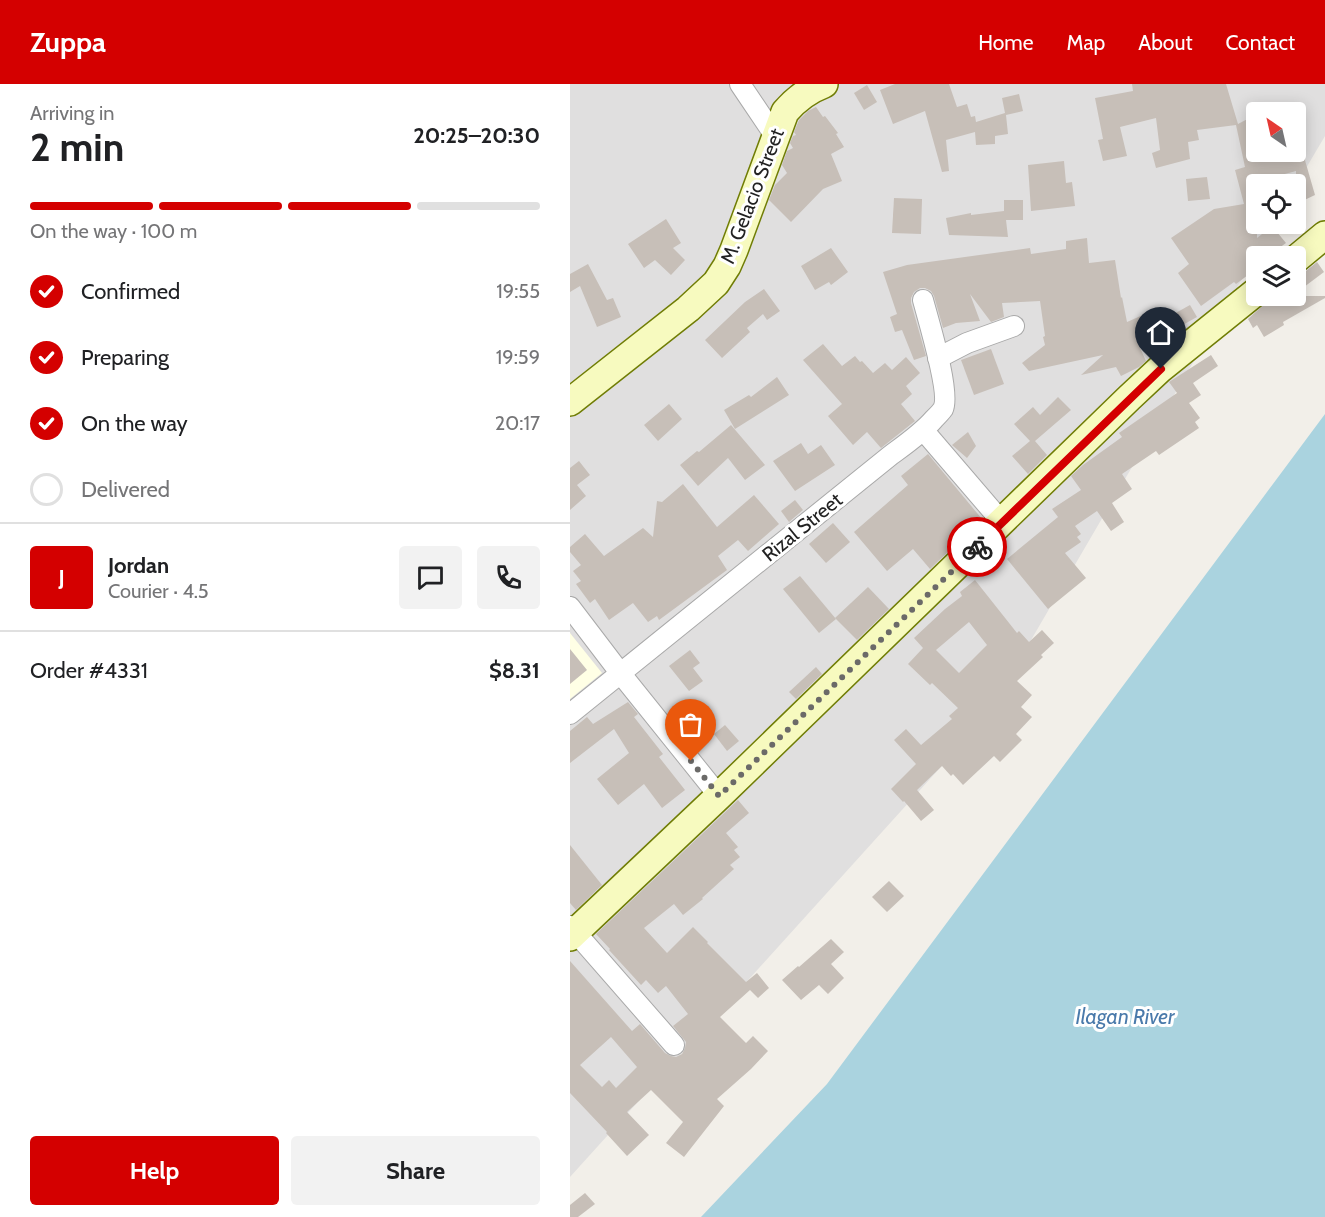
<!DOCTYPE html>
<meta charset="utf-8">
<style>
:root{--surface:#fff;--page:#f2f2f2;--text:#202124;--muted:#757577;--line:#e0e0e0;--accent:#d40000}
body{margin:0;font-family:Cabin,sans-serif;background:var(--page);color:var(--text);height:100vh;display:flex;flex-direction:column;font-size:22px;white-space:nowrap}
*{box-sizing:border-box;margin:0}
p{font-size:20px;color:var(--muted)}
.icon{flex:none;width:33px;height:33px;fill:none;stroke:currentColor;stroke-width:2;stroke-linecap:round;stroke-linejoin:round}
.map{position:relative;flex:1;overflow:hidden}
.side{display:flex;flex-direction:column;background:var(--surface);width:570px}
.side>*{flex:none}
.needle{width:39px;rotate:326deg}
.fabs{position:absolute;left:676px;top:18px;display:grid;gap:12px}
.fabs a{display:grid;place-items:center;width:60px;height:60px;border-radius:6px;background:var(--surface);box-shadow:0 3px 15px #0003;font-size:30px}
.pin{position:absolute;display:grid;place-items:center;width:51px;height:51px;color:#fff;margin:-62px -26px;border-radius:50% 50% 50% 0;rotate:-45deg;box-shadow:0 0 6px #0007}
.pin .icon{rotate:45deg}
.courier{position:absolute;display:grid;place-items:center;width:60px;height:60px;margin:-30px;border:4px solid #d40000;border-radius:50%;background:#fff;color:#222;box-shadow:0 2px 8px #0007}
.overview em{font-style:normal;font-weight:800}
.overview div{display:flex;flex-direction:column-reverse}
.overview{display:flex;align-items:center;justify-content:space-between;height:102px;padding:0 30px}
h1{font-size:39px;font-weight:800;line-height:45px}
.bar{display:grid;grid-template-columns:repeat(4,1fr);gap:9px 6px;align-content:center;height:72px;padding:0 30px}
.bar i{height:8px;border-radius:4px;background:var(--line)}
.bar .active{background:var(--accent)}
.bar p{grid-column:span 4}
.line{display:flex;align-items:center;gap:15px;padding:0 30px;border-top:2px solid var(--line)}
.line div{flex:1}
.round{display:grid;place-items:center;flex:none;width:63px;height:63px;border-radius:6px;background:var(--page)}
ol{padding:0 30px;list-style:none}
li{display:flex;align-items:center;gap:18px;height:66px}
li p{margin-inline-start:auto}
li .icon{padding:6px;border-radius:50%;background:var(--accent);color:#fff;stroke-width:4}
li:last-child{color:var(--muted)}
li i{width:33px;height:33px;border:3px solid var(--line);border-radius:50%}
.button{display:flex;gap:12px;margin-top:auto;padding:12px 30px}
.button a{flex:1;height:69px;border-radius:6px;background:var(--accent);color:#fff;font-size:24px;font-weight:800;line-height:69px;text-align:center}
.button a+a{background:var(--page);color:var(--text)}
header{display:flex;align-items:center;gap:36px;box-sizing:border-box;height:84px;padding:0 30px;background:var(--accent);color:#fff}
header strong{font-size:28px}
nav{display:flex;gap:33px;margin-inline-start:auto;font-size:21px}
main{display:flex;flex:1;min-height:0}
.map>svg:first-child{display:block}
.residential{fill:#e0dfdf;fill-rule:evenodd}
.education{fill:#ffffe5}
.water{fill:#aad3df}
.building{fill:#c7bfb8;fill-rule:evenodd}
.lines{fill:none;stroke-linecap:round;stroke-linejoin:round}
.street-casing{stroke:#a9a9a9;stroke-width:22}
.secondary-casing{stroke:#707d05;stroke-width:30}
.street{stroke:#fff;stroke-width:20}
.secondary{stroke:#f7fabf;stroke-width:27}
.done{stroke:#6b6a68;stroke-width:6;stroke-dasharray:0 10.8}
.route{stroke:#d40000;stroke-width:8}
.labels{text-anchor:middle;stroke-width:6;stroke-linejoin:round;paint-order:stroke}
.street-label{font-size:20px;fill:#222;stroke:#fff}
.water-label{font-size:21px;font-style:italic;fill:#4a7aab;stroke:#fff}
</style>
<header>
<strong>Zuppa</strong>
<nav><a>Home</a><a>Map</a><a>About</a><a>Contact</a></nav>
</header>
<main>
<section class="side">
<div class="overview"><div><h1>2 min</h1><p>Arriving in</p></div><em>20:25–20:30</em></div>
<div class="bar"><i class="active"></i><i class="active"></i><i class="active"></i><i></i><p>On the way · 100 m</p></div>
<ol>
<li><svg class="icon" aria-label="check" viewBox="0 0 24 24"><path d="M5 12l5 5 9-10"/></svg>Confirmed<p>19:55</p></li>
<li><svg class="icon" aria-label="check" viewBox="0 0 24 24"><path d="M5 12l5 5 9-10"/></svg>Preparing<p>19:59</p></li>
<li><svg class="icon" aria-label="check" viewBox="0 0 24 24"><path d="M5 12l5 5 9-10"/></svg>On the way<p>20:17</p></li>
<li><i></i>Delivered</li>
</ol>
<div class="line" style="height:108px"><b class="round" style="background:var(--accent);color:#fff">J</b><div><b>Jordan</b><p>Courier · 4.5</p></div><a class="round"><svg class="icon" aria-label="chat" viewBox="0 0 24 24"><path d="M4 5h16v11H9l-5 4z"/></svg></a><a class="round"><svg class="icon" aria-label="phone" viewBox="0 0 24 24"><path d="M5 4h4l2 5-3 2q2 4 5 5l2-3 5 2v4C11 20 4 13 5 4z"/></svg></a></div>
<div class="line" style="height:78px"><div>Order #4331</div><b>$8.31</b></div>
<div class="button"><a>Help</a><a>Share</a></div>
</section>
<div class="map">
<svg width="755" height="1133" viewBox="0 0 755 1133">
<rect width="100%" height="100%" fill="#f2efe9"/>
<path class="residential" d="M0,0H755V52L726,101L687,100V140H704L416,633L0,1093ZM687,28H726V68H687Z"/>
<path class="education" d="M0,549L32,589L0,615Z"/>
<path class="water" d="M755,330V1133H131L257,1000Z"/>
<g class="building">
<path d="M325,0H379L387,23L397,20L401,33L405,32L406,38L435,29L432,14L449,10L453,27L436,31L438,50L425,52V60L406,61L405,48L376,56L379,87L372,88L355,27L323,40L310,6Z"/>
<path d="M562,0H656L668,40L687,30V68H726V60L730,59L745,111L726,120V87L693,96L695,100H687V154L702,142L716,159L698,172H687V181L685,183L686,185L666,200L664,198L631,222L608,189L619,180L601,154L644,125L674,120L665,86L675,83L666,41L627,46L629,56L618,58L620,75L586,84L582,69L590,66L586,34L550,43L557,72L533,77L528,56L533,55L525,14L563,7Z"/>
<path d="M297,1L307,18L294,26L284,9Z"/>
<path d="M246,23L253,33L255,32L268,49L266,50L274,63L261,70L272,97L253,105L221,138L199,116L205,101L217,89L212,81L217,67L223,64L220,59L223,52L226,51L224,48L229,36L238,27Z"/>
<path d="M494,77L496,99L502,98L505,122L461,127L458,81Z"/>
<path d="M637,93L640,115L618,117L616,95Z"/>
<path d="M324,114L352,115L351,150L322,149Z"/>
<path d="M434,116H453V136H436L438,153L379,151L376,134L401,129V131L434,127Z"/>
<path d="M96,135L111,159L103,164L115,176L101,191L85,176L74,184L58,160Z"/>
<path d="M517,154L519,179L545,176L551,214L552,213L557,238L591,223L598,240L566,255L576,277L569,283L551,292L546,283L511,291L533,271L459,287L452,279L475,261L473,253L475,252L470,217L432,219L434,233L421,238L400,210L410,237L386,239L373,244L364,212L361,207L355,204H350L344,208L341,214V219L356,272L344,276L332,246L325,248L320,233L327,230L313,188L337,181L460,164L461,170L496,165V157Z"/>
<path d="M261,164L278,188L261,201L259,198L245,206L231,182Z"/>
<path d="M747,178L754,188L726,209V190L736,187Z"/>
<path d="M18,180L37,216L43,214L51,233L27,243L10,202L0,208V190Z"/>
<path d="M194,205L210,227L197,236L193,230L177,244L180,248L152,274L135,256L175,218Z"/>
<path d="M709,212H755V214L713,238L714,241L694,253L687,241L683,244L678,235L698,217Z"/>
<path d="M620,221L627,233L609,243L602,231Z"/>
<path d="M253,260L272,282L285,272L290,278L292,277L303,289L315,279L322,286L336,273L350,289L336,302L342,310L331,320L345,337L311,364L297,348L283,361L258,332L272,320L233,276Z"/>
<path d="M421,265L434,300L404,311L391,276Z"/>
<path d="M641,271L648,282L623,299L631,311L619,319L630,334L625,338L629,344L589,371L586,367L552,390L562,405L542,419L554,438L541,447L527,427L505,442L511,450L507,453L511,458L495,469L516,494L478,525L437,475L488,433L482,425L511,406L501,392L513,381L552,353L549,349L607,309L599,298Z"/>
<path d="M207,293L219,311L165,345L154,326L179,311L181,313Z"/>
<path d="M488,313L501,326L465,357L477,371L458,390L442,372L460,357L444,340L463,323L470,331Z"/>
<path d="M99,320L112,335L88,357L74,341Z"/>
<path d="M161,341L195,381L175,396L158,374L128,402L110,381L127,367L129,368Z"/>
<path d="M398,348L406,362L397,374L382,361Z"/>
<path d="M231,359L238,370L251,361L265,381L225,407L203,377Z"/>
<path d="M358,370L412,435L360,485L343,465L317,487L284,448L338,401L331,392Z"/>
<path d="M9,377L20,391L7,401L16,412L0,426V384Z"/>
<path d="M113,400L147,443L184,411L209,440L178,467L168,456L148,472L157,486L89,536L87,532L78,538L63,519L39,536L25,515L20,519L6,500L11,497L3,487L11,481L0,468V463L15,450L34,472L73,444L83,453L87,417L92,418Z"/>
<path d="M225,416L233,426L219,438L211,427Z"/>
<path d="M263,439L280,458L256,479L239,460Z"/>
<path d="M230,492L266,535L249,549L213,505Z"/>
<path d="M405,496L447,549L449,547L459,558L472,546L484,559L471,571L473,573L447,597L462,611L451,623L462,633L446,650L452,656L430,678L424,672L393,701L383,690L381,692L372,682L347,706L364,726L351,737L334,717L333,718L321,705L346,680L324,656L336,645L351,661L382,635L379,632L388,624L362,599L360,601L338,580L353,564L344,554L375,525L392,512L390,508ZM399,538L417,561L389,589L366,566Z"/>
<path d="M298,503L319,525L287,556L265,534Z"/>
<path d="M0,565L17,586L0,600Z"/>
<path d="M120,566L130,579L123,584L133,597L119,607L99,582Z"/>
<path d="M246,583L252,590L226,615L219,608Z"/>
<path d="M58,618L68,630L64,633L93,670L89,673L115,706L92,724L74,700L48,721L27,695L59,669L44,645L0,679V647L17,633L23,640Z"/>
<path d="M155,641L169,657L157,667L144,650Z"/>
<path d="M168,716L179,729L156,749L168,763L164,766L170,773L160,781L164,785L132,814L133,815L113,831L104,820L74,844L97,869L123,843L138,858L137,859L176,898L187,889L199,904L188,914L180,906L150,933L176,959L183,952L198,967L181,985L147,1015L154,1022L114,1073L96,1059L113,1038L81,1006L57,1028L79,1051L57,1072L36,1049L37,1048L0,1009V877L62,947L70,940L95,969L101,972L106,973L112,970L115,964L116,958L103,942L118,930L96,902L88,909L76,896L71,901L39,866L40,865L26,850ZM41,953L67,983L46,1004L39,996L32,1003L10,981Z"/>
<path d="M0,761L32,801L6,826L0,819Z"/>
<path d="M319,797L334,812L317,828L302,813Z"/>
<path d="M261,855L274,868L261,880L274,894L258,910L249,901L231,916L212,896L228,882L229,883Z"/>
<path d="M15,1109L25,1120L8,1133H0V1121Z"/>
</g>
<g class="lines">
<g class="street-casing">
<g id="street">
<path d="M170,0L205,52"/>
<path d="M368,274L397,259L444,242"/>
<path d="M354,347L432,438"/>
<path d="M0,523L51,590L149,712"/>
<path d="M0,630L321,371C336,360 352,349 364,335C367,332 371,328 373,325C381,310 358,235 353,216"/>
<path d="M0,842L104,961"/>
</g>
</g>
<g class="secondary-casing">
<g id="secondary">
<path d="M726,175L755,151"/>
<path d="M0,318L118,225L146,199L157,182L164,166L215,28C226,15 238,6 254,0"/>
<path d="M0,853L149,712L559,314L590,285L687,207"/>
</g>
</g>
<use href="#street" class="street"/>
<use href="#secondary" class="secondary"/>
</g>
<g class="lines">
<path class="done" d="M121,677L149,712L407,463"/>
<path class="route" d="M407,463L591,285"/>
</g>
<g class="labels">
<g class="street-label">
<text transform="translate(182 112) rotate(-69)" y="7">M. Gelacio Street</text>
<text transform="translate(232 443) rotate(-39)" y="7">Rizal Street</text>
</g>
<g class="water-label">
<text x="555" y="940">Ilagan River</text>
</g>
</g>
</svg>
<div class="fabs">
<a><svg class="needle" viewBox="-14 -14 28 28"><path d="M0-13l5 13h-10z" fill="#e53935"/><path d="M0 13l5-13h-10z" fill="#757577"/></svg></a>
<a><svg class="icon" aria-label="locate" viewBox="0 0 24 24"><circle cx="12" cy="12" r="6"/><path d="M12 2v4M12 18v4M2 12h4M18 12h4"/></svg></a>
<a><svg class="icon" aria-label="layers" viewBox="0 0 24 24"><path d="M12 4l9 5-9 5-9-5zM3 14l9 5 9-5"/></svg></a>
</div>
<div class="pin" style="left:121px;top:677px;background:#ea580c"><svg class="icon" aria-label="bag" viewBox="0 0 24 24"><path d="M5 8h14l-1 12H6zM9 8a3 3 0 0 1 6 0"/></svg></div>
<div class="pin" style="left:591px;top:285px;background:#1f2937"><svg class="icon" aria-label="home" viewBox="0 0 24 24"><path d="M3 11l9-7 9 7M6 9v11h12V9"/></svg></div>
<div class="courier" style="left:407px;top:463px"><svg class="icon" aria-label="bike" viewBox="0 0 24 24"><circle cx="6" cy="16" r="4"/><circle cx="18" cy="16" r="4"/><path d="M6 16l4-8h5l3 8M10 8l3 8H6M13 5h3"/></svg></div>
</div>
</main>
